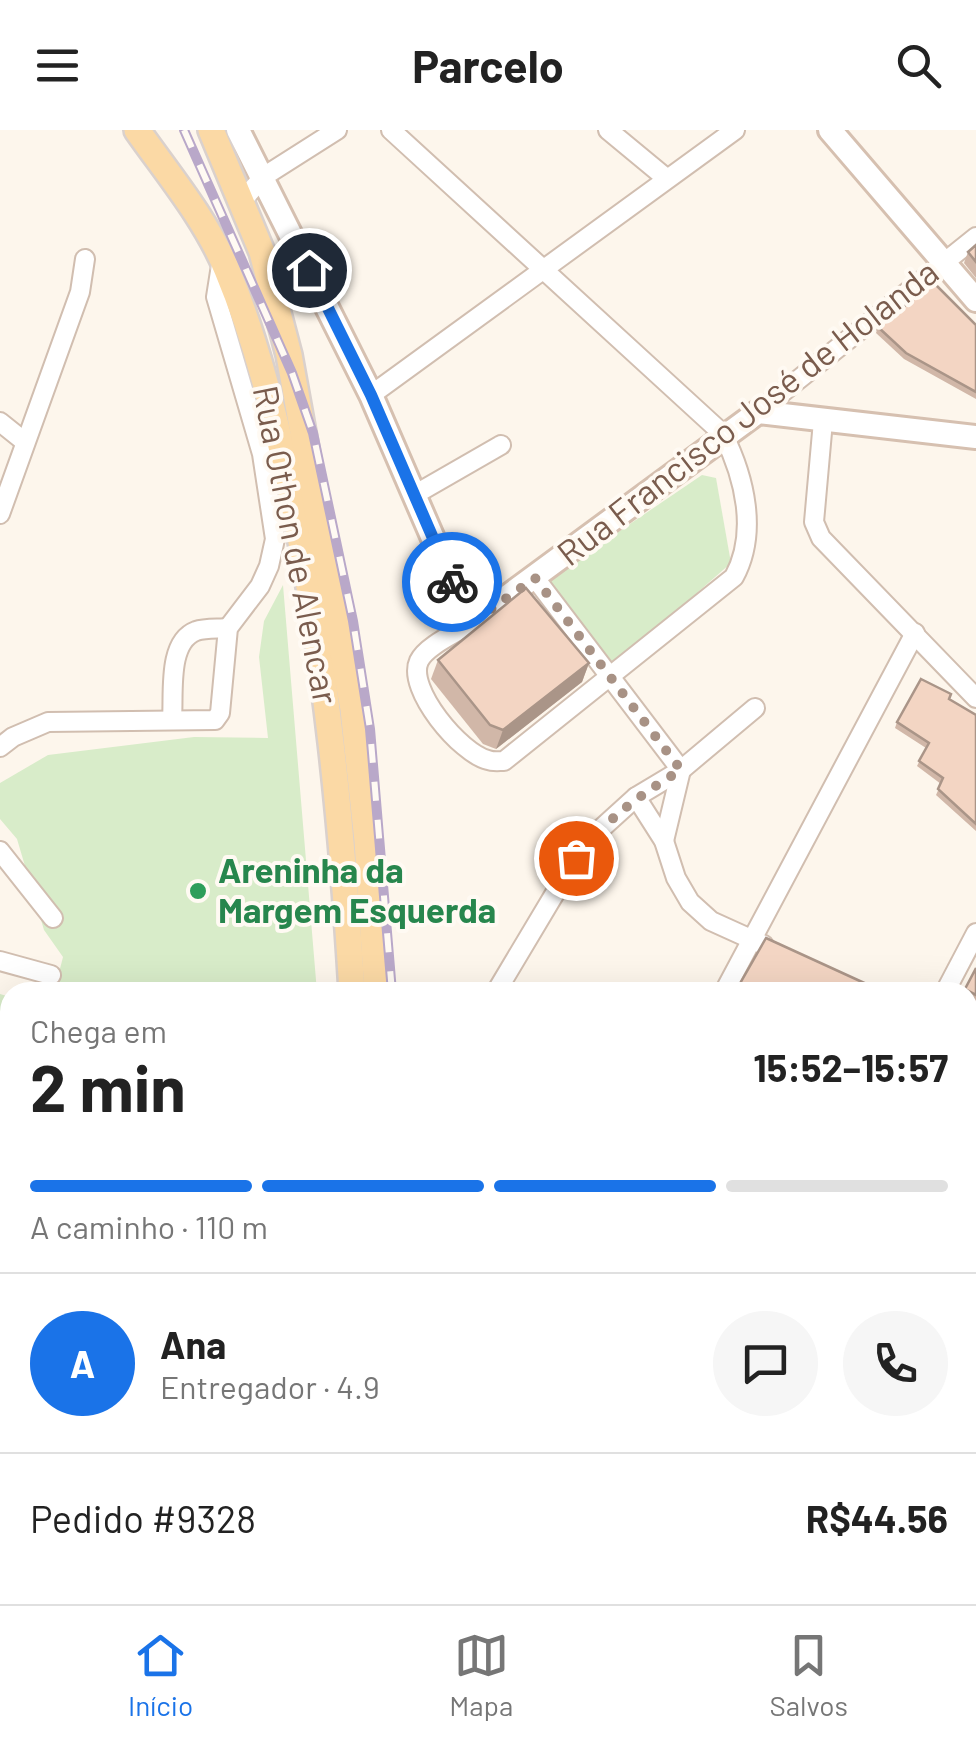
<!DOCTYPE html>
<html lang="pt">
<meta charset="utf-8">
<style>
:root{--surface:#fff;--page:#f6f6f6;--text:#222;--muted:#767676;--line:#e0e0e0;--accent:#1a73e8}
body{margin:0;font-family:Barlow,sans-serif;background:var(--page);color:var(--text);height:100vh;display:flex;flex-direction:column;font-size:38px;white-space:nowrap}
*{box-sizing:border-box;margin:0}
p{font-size:32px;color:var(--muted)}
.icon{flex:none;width:55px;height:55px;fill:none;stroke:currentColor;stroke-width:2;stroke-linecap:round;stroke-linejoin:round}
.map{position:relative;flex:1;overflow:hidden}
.details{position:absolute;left:0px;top:852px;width:978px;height:622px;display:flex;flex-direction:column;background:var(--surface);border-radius:30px 30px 0 0;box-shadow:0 10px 40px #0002}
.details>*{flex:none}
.pin{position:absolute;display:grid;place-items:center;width:85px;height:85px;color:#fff;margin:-42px;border:5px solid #fff;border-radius:50%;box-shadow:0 2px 10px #0007}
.courier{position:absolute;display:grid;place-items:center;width:100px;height:100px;margin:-50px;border:8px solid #1a73e8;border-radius:50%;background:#fff;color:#222;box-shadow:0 2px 12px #0007}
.headline em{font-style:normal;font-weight:700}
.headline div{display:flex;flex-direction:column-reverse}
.headline{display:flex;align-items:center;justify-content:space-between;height:170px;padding:0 30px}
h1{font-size:65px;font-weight:700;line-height:75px}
.bar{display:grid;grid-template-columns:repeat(4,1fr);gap:15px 10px;align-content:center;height:120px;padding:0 30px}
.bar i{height:12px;border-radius:8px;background:var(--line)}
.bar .selected{background:var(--accent)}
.bar p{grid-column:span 4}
.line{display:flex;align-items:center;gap:25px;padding:0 30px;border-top:2px solid var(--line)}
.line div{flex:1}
.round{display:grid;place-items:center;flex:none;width:105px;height:105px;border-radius:52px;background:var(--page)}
header{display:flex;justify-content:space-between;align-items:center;height:130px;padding:0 30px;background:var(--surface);font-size:45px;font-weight:700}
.dock{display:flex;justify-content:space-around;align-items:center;height:140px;border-top:2px solid var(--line);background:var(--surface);font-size:28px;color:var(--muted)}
.dock a{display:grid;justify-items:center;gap:5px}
.dock .selected{color:var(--accent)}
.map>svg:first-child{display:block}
.green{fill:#d8ecc9}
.water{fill:#bfe3e8;stroke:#a5d3da;stroke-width:2.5}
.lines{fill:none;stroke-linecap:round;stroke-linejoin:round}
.street-casing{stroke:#d1beb0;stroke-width:22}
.secondary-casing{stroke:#d6c0b0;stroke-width:28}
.primary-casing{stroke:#dad1cd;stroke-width:30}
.street{stroke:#fff;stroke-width:18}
.secondary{stroke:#fff;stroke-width:22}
.primary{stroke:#fbd9a5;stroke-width:25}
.rail-casing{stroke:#b9a8c9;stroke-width:10}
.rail{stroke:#fffaf3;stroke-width:6;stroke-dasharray:19;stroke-linecap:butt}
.wall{fill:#d1b7a8}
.shaded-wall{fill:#aa9588}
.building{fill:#f3d5c3;stroke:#aa9588;stroke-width:2.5}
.done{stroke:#a89285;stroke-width:10;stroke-dasharray:0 18}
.route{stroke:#1a73e8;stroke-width:12}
.leisure-dot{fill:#2e9e5b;stroke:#fffaf3;stroke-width:4}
.labels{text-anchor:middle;stroke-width:8;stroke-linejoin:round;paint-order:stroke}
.street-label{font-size:35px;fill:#7a5c4d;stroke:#fffaf3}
.leisure-label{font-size:35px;font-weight:bold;fill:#27864d;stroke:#fffaf3;text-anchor:start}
</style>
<header><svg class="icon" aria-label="menu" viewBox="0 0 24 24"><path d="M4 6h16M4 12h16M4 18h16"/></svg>Parcelo<svg class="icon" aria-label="search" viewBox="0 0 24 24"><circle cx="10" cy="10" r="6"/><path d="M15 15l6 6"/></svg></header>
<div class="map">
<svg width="976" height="1474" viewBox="0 0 976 1474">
<rect width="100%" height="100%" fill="#fdf6ec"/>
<g class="green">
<path d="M702,345L716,348L731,433L615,535L546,451Z"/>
<path d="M283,455L317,862H54L63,827L44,800L17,709L0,689V653L48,625L194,607L268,608L259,527L264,491Z"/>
<path d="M0,864L10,867V1200L0,1203Z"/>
<path d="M968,920L976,925V1146L968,1149Z"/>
</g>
<path class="water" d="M976,1157V1474H0V1213L10,1210V1465H968V1160Z"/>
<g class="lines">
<g class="street-casing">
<g id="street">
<path d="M391,0L723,304C745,348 758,403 734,447L504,631C499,631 493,632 488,630C461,624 406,559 419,531C426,516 456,503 470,494"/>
<path d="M608,0L666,48"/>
<path d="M243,70L263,47L337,0"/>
<path d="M371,265L735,0"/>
<path d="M758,282L976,107"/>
<path d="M823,291L814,392L821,408L976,568"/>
<path d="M0,292L25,312"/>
<path d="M414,365L501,315"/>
<path d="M0,384L80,162L85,129"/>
<path d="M535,448L681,640L664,711"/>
<path d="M172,589C174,564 167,512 196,501C205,498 218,499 228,498"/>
<path d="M0,617L13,607L48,592L215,590L220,583L228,498L260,456L269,436L275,409L262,324L216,167L222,129"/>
<path d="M636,667L664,711L676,748L690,772L711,791L764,815"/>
<path d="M0,721L53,788"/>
<path d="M0,831L51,845"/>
<path d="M496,862L576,728L593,706L636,667L681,640L755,578"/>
<path d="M724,862L915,503"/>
<path d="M945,862L976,803"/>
<path d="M968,909L976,913"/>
<path d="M968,1065L976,1062"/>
<path d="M968,1087L976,1080"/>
</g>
</g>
<g class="secondary-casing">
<g id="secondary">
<path d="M238,0L371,265L470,494L758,282L976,307"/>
<path d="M830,0L976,170"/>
</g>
</g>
<g class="primary-casing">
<g id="primary">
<path d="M137,0C168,44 206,89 227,140C257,212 276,290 292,366C326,530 342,695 352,862"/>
<path d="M211,0L262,122L289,225L353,579L367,711L377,862"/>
<path d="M389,1465V1474"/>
<path d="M416,1465L417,1474"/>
</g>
</g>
<use href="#street" class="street"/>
<use href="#secondary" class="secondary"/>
<use href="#primary" class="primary"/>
<g class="rail-casing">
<g id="rail">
<path d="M184,0L292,243L313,303L353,491L370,599L392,862"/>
<path d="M433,1465L434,1474"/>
</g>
</g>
<use href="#rail" class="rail"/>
</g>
<g class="wall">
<path d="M976,115V148L964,133L968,122Z"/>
<path d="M976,195V269L904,229L876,203L878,197Z"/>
<path d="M438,530L589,533L582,552L496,619L483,614L431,549Z"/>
<path d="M949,569L976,585V701L936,665L941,654L917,636L926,618L895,598L897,592Z"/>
<path d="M976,838V883L968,878V862H963Z"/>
</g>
<path class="shaded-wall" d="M589,533L582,552L496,619L503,600Z"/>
<g class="building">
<path d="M976,115V132L968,122Z"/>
<path d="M934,153L976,195V262L906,223L878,197Z"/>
<path d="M526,458L589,533L503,600L490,595L438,530Z"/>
<path d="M921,549L951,564L949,569L976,585V694L938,659L943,648L919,631L929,613L897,592Z"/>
<path d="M766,808L884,862H742L743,860L738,857Z"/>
<path d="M976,838V865L965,859Z"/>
</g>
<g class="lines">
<path class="done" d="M452,452L470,494L535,448L681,640C640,665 605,690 576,728"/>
<path class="route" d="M309,140L371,265L452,452"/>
</g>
<circle class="leisure-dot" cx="198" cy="761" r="10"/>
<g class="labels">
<g class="street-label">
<text transform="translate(748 283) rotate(-38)" y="12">Rua Francisco José de Holanda</text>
<text transform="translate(295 415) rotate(79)" y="12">Rua Othon de Alencar</text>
</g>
<g class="leisure-label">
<text x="218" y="753">Areninha da<tspan x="218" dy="40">Margem Esquerda</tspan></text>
</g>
</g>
</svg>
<div class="pin" style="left:576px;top:728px;background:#ea580c"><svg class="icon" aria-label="bag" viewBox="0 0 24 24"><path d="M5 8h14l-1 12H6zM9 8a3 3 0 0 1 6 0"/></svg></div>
<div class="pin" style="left:309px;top:140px;background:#1f2937"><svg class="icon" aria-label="home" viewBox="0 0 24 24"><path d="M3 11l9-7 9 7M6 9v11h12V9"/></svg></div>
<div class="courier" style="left:452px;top:452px"><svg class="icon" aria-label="bike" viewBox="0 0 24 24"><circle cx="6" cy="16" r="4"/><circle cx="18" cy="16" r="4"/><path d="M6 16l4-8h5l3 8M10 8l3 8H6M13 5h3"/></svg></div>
<section class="details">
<div class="headline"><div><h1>2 min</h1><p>Chega em</p></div><em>15:52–15:57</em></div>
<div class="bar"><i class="selected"></i><i class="selected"></i><i class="selected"></i><i></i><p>A caminho · 110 m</p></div>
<div class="line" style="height:180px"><b class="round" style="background:var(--accent);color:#fff">A</b><div><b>Ana</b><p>Entregador · 4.9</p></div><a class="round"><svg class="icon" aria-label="chat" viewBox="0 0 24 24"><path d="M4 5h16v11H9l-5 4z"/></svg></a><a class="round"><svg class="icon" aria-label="phone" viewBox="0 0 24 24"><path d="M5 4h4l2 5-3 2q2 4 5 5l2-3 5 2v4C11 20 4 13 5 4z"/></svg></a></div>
<div class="line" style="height:130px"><div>Pedido #9328</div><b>R$44.56</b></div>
</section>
</div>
<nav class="dock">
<a class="selected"><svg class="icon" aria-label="home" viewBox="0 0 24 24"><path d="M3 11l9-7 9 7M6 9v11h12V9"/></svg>Início</a>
<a><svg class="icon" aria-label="map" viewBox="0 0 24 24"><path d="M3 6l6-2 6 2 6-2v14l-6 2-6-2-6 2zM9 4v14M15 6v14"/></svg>Mapa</a>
<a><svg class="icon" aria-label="saved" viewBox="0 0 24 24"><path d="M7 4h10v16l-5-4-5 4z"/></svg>Salvos</a>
</nav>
